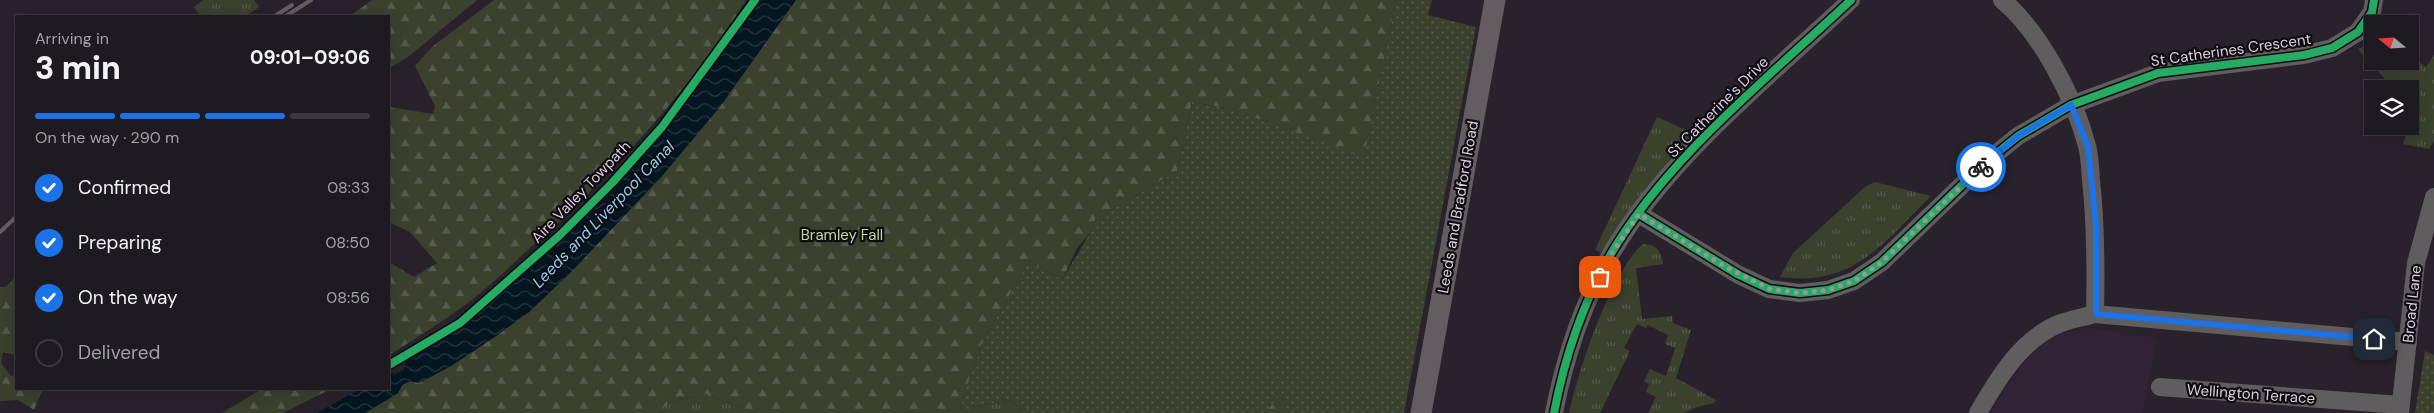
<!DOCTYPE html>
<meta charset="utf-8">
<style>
:root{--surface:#1f1a21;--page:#27232a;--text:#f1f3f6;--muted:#a1a1a5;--line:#3c383f;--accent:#1a73e8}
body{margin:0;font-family:"DM Sans",sans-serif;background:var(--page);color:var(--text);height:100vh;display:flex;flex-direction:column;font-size:19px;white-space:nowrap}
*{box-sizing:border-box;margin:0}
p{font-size:16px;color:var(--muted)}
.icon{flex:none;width:28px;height:28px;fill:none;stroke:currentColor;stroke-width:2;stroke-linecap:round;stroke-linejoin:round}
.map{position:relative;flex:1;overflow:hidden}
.drawer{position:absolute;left:15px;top:15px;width:375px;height:375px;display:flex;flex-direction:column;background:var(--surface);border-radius:0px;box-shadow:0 5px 20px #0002,0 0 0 1px var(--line)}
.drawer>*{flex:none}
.needle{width:32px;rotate:288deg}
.buttons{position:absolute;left:2364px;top:15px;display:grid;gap:10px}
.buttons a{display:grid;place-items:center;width:55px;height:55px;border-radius:0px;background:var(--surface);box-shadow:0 5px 20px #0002,0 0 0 1px var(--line);font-size:25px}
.pin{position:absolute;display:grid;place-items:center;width:42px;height:42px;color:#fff;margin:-21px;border-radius:10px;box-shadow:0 2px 8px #0006}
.courier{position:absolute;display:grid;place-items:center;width:50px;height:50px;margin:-25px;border:4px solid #1a73e8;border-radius:50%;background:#fff;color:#222;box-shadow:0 1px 6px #0007}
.overview em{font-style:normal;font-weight:800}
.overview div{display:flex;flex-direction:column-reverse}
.overview{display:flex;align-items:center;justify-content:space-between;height:85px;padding:0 20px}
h1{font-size:32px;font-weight:800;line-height:38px}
.bar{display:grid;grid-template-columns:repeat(4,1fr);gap:8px 5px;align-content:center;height:60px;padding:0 20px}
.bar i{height:6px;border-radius:4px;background:var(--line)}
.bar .selected{background:var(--accent)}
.bar p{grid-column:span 4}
ol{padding:0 20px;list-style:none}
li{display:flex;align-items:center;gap:15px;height:55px}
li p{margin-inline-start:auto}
li .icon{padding:5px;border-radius:50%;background:var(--accent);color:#fff;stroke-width:4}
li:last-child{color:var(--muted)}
li i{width:28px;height:28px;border:2px solid var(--line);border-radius:50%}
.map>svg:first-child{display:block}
.built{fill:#312236}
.grass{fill:url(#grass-tufts)}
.forest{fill:url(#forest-firs)}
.park{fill:url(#park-dots)}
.water{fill:url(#water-waves)}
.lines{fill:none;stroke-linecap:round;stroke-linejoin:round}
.minor{stroke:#605d5f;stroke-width:18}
.major{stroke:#635d62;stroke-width:21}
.rail{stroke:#645e63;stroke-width:4}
.cycleway-casing{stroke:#100b12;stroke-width:11}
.cycleway{stroke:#26ab63;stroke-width:8}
.done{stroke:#9b939e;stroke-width:5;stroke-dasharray:0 9}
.route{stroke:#1a73e8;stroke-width:6}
.labels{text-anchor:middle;stroke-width:4.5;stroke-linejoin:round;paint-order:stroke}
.street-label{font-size:15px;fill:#d8d0db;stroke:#100b12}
.park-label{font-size:15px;fill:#c2d89d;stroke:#100b12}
.water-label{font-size:16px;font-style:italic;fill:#8cd0ef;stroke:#100b12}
</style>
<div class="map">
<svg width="2434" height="413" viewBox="0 0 2434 413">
<defs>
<pattern id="grass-tufts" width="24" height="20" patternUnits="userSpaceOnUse" patternTransform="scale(1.25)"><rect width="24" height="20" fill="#3a412d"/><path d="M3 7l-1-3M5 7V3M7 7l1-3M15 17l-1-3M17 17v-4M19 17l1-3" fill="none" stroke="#565b4b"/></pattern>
<pattern id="forest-firs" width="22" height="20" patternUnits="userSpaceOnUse" patternTransform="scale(1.25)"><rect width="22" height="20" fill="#3a412d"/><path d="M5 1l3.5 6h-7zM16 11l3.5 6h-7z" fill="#565b4b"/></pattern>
<pattern id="park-dots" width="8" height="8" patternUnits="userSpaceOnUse" patternTransform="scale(1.25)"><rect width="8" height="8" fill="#3a412d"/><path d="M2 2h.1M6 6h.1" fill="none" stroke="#565b4b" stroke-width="1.8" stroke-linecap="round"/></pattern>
<pattern id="water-waves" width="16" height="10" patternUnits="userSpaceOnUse" patternTransform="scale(1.25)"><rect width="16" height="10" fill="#041621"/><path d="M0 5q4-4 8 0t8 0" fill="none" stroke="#283741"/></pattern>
</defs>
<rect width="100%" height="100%" fill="#29222c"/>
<path class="built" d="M2083,329L2110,331L2157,339L2142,413H1990L2018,370L2041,343L2062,333Z"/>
<g class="grass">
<path d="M203,0H254L259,7L246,16H200L194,7Z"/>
<path d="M2372,39V61H2410V55L2426,67L2434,55V141L2429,149L2403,144L2414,111L2410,107V89H2394L2358,49L2366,46Z"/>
<path d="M1657,117L1695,134C1658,170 1628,209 1601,253L1595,250Z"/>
<path d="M1875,182L1931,196C1883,243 1854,287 1780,277L1793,253L1866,186Z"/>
<path d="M1643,244C1657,244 1661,252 1663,264L1636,268L1642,319L1672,316L1673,323L1691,330L1676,378L1716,400L1714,403L1697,407L1684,413H1648L1656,397L1646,392L1649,384L1644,381L1650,369L1666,376L1675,348L1665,344L1668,335L1648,325L1646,328L1637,324L1624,348L1630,351L1600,413H1569C1578,371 1611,271 1643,244Z"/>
<path d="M706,394L754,413H657L671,402Z"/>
<path d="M1012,400L1023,413H903L960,409Z"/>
</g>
<g class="forest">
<path d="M372,0H477L408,57L391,67L389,65V16H350Z"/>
<path d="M494,0H746C687,93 612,175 530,248C512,264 494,283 474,298C447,319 418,337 389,355V262L414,277L437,263L410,232L389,222V107L433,114L435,106L415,66L432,47Z"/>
<path d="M796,0H1396L1364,158L1231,109L1192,102L1177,171L1095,220L1090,233L1077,248L1062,280L1029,261L980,347L960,409L903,413H754L706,394L671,402L657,413H365L398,393L402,385L410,381L419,383L451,366L496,336L529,312L571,272L662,176L719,108Z"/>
<path d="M16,276V355L3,352L1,363L11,376L16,375V389H43L34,410L18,400L0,401V287H6Z"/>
<path d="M262,389H331L283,413H222Z"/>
<path d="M1279,395L1290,413H1265Z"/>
</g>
<g class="park">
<path d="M1396,0H1432L1428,15L1476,27L1404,413H1290L1279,396L1265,413H1023L1012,400L960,409L980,347L1029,261L1062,280L1090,233L1095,220L1177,171L1192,102L1231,109L1364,157Z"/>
<path d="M2425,351L2434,355V413H2415Z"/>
</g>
<path class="water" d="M761,0H796L719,108L662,176L571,272L529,312L496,336L451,366L419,383L410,381L402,385L398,393L365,413H317L360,389H389V372L395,374L404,370L406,361L482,313L598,204L678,115Z"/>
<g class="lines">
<g class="minor">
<path d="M2002,0C2040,31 2075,99 2087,146C2090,157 2090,169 2091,180C2096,225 2096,269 2095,314"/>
<path d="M1639,214L1739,275L1769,289L1800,293L1828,290L1854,281L1882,262L1987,161L2018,136L2071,105L2158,73L2304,55L2332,48L2358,32L2372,12L2374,0"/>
<path d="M2160,387L2401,405"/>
<path d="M1554,413C1564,361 1582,306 1608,259C1664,160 1769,77 1851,0"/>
<path d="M1978,413C1998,378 2022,338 2061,323C2072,319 2084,317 2095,314L2408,342"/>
<path d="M2400,413L2416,263L2434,197"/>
</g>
<path class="major" d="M1421,413L1495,0"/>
<g class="rail">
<path d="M275,16L292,5"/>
<path d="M286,16L311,0"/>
<path d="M0,232L16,217"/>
</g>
<g class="cycleway-casing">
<g id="cycleway">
<path d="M1639,214L1739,275L1769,289L1800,293L1828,290L1854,281L1882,262L1987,161L2018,136L2071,105L2158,73L2304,55L2332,48L2358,32L2372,12L2374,0"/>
<path d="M389,365L460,323L560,235L612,183L662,127L755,0"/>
<path d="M1554,413C1564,361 1582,306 1608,259C1664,160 1769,77 1851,0"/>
</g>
</g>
<use href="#cycleway" class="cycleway"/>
</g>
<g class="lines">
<path class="done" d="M1600,277L1608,259L1639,214L1726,267L1770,289L1800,293L1828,290L1854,281L1882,262L1981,167"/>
<path class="route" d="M1981,167L2018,136L2071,105L2088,147L2096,225V314L2374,339"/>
</g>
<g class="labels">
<g class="street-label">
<text transform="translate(2231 50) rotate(-8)" y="5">St Catherines Crescent</text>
<text transform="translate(1718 107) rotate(-45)" y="5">St Catherine's Drive</text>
<text transform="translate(581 192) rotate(-46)" y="5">Aire Valley Towpath</text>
<text transform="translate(1458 207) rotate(-80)" y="5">Leeds and Bradford Road</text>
<text transform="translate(2412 304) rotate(-84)" y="5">Broad Lane</text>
<text transform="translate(2251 394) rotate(4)" y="5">Wellington Terrace</text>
</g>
<g class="park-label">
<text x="842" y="240">Bramley Fall</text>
</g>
<g class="water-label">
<text transform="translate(603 214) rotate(-46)" y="6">Leeds and Liverpool Canal</text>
</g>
</g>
</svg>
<div class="buttons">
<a><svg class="needle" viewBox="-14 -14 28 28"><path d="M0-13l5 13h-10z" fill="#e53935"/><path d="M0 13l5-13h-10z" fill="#a1a1a5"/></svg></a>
<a><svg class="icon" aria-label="layers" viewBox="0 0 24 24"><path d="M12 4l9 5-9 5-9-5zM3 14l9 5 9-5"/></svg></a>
</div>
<div class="pin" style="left:1600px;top:277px;background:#ea580c"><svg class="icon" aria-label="bag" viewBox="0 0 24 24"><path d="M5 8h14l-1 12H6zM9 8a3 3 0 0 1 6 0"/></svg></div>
<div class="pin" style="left:2374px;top:339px;background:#1f2937"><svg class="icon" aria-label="home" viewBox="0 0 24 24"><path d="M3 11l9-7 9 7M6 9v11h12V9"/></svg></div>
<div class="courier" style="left:1981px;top:167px"><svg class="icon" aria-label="bike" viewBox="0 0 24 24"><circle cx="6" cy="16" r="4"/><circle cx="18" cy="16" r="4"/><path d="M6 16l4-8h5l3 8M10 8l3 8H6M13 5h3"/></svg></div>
<section class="drawer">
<div class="overview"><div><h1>3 min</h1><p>Arriving in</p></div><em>09:01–09:06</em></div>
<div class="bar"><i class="selected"></i><i class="selected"></i><i class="selected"></i><i></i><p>On the way · 290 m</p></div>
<ol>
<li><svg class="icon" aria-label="check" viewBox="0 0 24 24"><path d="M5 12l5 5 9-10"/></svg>Confirmed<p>08:33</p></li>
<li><svg class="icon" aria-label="check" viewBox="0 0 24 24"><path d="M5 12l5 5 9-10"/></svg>Preparing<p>08:50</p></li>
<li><svg class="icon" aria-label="check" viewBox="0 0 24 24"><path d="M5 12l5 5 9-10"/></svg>On the way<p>08:56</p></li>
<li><i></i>Delivered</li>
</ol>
</section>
</div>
